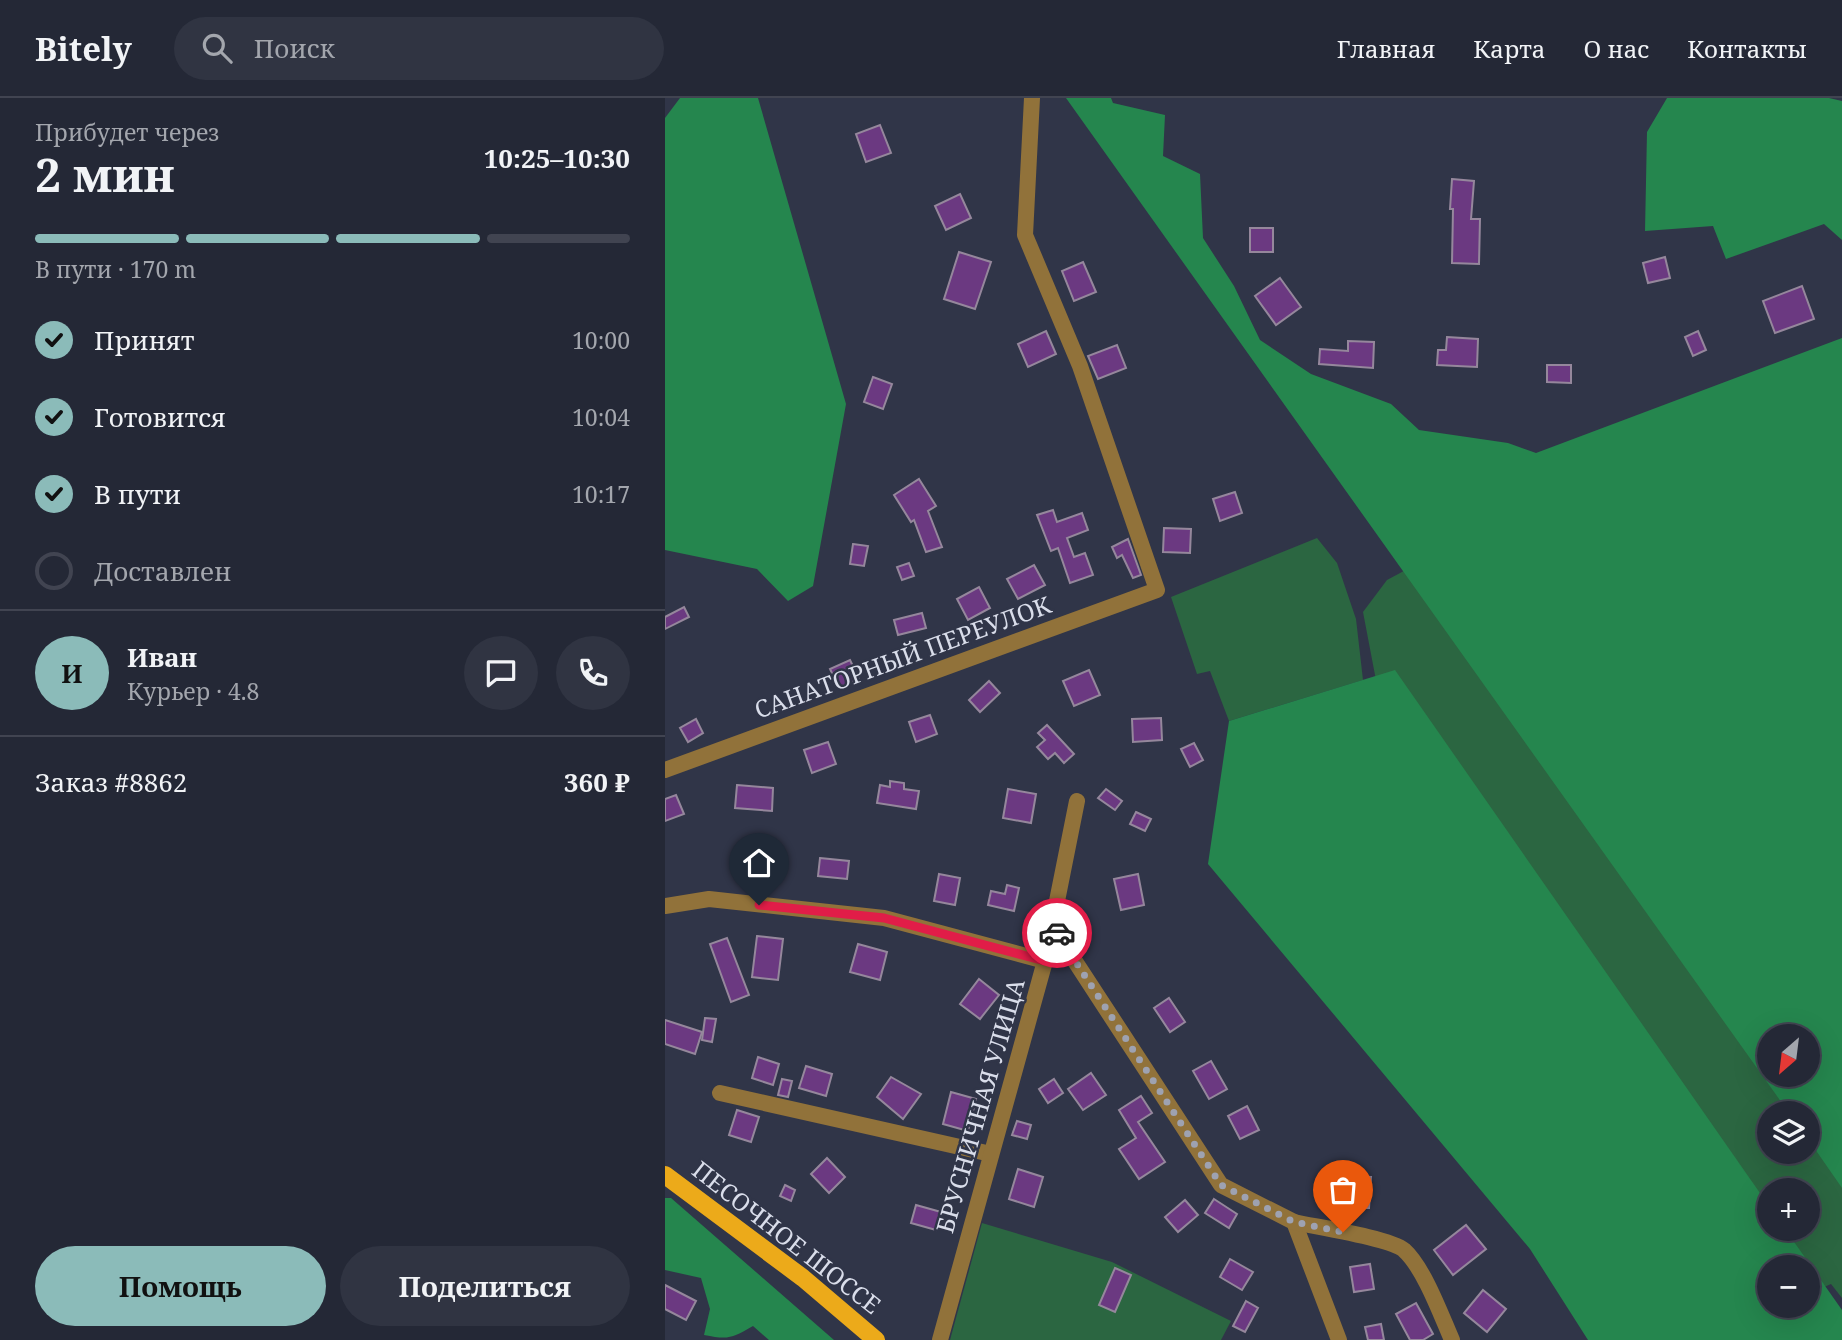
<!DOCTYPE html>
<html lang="ru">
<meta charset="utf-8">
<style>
:root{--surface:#242836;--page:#303442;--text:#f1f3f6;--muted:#a3a6ad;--line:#414451;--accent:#8bbbb9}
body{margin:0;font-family:"Noto Serif",serif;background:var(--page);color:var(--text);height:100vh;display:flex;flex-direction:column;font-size:26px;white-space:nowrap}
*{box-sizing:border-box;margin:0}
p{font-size:23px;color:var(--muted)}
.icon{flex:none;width:38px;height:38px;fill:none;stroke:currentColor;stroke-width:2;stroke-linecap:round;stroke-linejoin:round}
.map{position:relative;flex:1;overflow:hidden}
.panel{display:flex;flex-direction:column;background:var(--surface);width:665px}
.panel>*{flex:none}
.needle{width:46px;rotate:208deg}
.tools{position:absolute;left:1092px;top:926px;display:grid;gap:14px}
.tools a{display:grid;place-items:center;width:63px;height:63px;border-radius:50%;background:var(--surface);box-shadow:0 7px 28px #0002,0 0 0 2px var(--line);font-size:35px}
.pin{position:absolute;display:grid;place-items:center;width:60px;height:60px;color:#fff;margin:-72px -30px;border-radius:50% 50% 50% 0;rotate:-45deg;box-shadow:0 0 7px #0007}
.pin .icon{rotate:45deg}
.courier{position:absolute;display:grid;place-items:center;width:70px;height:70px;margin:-35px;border:5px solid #e11d48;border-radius:50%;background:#fff;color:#222;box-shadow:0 2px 9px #0007}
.summary em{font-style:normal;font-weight:700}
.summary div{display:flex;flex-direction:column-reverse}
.summary{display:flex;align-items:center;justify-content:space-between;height:119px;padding:0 35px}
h1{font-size:46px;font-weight:700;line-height:52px}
.bar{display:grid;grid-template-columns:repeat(4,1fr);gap:10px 7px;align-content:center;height:84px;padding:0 35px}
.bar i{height:9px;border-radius:5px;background:var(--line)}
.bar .current{background:var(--accent)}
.bar p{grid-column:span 4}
.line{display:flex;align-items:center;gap:18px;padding:0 35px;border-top:2px solid var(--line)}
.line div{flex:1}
.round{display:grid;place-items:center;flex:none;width:74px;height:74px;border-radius:37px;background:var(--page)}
ol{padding:0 35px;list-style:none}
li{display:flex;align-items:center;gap:21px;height:77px}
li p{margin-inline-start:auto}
li .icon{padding:7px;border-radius:50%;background:var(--accent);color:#111;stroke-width:4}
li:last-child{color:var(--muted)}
li i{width:38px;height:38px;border:4px solid var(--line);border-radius:50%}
.action{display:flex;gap:14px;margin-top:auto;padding:14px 35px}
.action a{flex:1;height:80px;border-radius:42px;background:var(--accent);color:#111;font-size:28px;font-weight:700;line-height:80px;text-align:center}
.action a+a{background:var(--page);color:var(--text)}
header{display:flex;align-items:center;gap:42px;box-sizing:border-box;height:98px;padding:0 35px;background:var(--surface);border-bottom:2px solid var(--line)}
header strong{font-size:33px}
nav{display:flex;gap:38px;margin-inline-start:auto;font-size:24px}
.search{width:490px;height:63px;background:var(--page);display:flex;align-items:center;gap:18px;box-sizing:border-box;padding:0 24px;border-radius:38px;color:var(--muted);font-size:26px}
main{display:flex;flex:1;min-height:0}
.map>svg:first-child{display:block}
.green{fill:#2b6641;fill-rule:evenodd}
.forest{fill:#25864e;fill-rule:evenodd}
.building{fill:#6b3981;stroke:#95879c;stroke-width:2}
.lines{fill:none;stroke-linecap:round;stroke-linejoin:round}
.minor{stroke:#91723a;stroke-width:16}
.major{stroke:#ecaa1a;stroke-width:18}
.done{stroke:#9ea2b1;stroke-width:7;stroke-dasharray:0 12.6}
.route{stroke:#e11d48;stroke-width:9}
.labels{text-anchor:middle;stroke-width:5;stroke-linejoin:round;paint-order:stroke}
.street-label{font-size:24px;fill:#d9ddea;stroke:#303548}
</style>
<header>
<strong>Bitely</strong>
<div class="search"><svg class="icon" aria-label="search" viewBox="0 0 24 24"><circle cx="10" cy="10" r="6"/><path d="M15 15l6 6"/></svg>Поиск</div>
<nav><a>Главная</a><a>Карта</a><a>О нас</a><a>Контакты</a></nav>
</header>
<main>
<section class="panel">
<div class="summary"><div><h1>2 мин</h1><p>Прибудет через</p></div><em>10:25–10:30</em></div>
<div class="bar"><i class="current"></i><i class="current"></i><i class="current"></i><i></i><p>В пути · 170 m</p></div>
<ol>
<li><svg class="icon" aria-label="check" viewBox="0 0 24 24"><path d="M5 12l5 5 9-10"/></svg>Принят<p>10:00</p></li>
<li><svg class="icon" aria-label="check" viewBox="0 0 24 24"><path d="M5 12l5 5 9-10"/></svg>Готовится<p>10:04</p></li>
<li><svg class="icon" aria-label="check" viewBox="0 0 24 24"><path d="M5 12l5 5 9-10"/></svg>В пути<p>10:17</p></li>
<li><i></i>Доставлен</li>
</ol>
<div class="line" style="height:126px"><b class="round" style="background:var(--accent);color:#111">И</b><div><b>Иван</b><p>Курьер · 4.8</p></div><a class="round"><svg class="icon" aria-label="chat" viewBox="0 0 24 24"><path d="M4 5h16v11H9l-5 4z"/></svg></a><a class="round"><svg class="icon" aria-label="phone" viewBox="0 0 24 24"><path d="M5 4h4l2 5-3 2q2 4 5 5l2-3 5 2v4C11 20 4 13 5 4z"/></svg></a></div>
<div class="line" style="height:91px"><div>Заказ #8862</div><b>360 ₽</b></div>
<div class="action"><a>Помощь</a><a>Поделиться</a></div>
</section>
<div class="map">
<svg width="1177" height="1242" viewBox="0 0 1177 1242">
<rect width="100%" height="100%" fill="#303548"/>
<g class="green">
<path d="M652,440L672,465L691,521L698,582L564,623L545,573L532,576L506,499Z"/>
<path d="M765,459L1177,542V1200L1166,1186L1143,1196V1169H1104V1208L1078,1224L714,598L698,514L722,482ZM1104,938H1143V976H1104ZM1104,1015H1143V1054H1104ZM1104,1092H1143V1130H1104Z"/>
<path d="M317,1125L447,1164L566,1223L556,1242H285Z"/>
</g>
<g class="forest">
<path d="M15,0H93L181,306L148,488L123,503L92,471L0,452V20Z"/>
<path d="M401,0H446L448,5L500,17L498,58L535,76L538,140L569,188L595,242L646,276L726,306L754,332L843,345L871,355L1177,240V1090L1143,1041V1015H1124ZM1143,938V976H1104V938Z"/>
<path d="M1002,0H1164L1177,3V142L1159,126L1061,161L1048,128L980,133L982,34Z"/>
<path d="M730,572L1104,1108V1130L1120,1131L1177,1212V1242H923L865,1151L543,766L564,623ZM1143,1169V1208H1104V1169Z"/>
<path d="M0,1100H6L169,1242H104L88,1228C67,1240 64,1242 39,1237L45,1211L36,1180L0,1172Z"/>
</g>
<g class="building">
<path d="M215,27L226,55L201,64L191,36Z"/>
<path d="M787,81L809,83L806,121H815L814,166L787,165L788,111H785Z"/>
<path d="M295,96L306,120L281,132L270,108Z"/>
<rect x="585" y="130" width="23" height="24"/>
<path d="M294,154L326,164L310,211L279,201Z"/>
<path d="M1000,159L1005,180L983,185L978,165Z"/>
<path d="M418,164L431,194L409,203L397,173Z"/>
<path d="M615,180L636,209L611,227L590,198Z"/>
<path d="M1137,188L1149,221L1110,235L1098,203Z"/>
<path d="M381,233L391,256L363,269L353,246Z"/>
<path d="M1033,233L1041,252L1028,258L1020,239Z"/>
<path d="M782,239L813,241L812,269L772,267L773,252H781Z"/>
<path d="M683,243L709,244L708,270L654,266L655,251L683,253Z"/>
<path d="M452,247L461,270L433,281L423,258Z"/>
<path d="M882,267H906V285L882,284Z"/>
<path d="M208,279L227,286L218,311L199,304Z"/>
<path d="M254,381L271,408L263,413L277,449L261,454L249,422L246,424L229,397Z"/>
<path d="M570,394L577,415L555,423L548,401Z"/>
<path d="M388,412L392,424L417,415L423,432L402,440L409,459L420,455L428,477L405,485L393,450L386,453L372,417Z"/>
<path d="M499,430L526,431L525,455L498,454Z"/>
<path d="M463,441L476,477L468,480L457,457L452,460L447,449Z"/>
<path d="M188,446L203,448L199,468L185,466Z"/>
<path d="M244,465L249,478L237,482L232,469Z"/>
<path d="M369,467L380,487L353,501L342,481Z"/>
<path d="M314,489L325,510L303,522L292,501Z"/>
<path d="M19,509L24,519L0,531V519Z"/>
<path d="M257,515L261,530L233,537L229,522Z"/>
<path d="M185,562L194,581L174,590L165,571Z"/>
<path d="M424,572L435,597L409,608L398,583Z"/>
<path d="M324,583L335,595L315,614L304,602Z"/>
<path d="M265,617L272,636L251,644L244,624Z"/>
<path d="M496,620L497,642L468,644L467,621Z"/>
<path d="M31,621L38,635L23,644L15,630Z"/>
<path d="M382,627L409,656L399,665L390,655L383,661L372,649L380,642L373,635Z"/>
<path d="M163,644L171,666L147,675L139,652Z"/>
<path d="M529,645L538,662L525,669L516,651Z"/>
<path d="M225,683L239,685V691L254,693L251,711L212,705L215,687L225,689Z"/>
<path d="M72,687L108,690L107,713L70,710Z"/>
<path d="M343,691L371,696L366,725L338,720Z"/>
<path d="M441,691L457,703L450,712L433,700Z"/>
<path d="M11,697L19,716L0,723V701Z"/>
<path d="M471,714L486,721L480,733L465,726Z"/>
<path d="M155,760L184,763L182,781L153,778Z"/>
<path d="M274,776L295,780L290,807L269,803Z"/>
<path d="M473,776L479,807L456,812L449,781Z"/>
<path d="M342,787L354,790L349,813L323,807L326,793L340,796Z"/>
<path d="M92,838L118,841L113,882L87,879Z"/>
<path d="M62,840L84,897L66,904L45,846Z"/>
<path d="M193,846L222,854L215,882L185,874Z"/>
<path d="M314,881L334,897L315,921L295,906Z"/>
<path d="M504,900L520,924L505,934L489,910Z"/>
<path d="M40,920L51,921L47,944L37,942Z"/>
<path d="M0,922L37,934L30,956L0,946Z"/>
<path d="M93,959L114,966L108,987L87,980Z"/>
<path d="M546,963L562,991L544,1001L528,973Z"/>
<path d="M141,968L167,976L161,998L134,990Z"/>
<path d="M426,975L441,997L418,1012L403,991Z"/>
<path d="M226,979L256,996L238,1021L212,999Z"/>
<path d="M117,981L127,983L123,999L113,997Z"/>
<path d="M389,981L398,995L383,1005L374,991Z"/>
<path d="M286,994L311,1001L303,1033L278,1026Z"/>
<path d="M476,998L487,1015L473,1024L500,1064L474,1081L454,1051L471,1040L454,1012Z"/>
<path d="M582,1008L594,1032L575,1041L563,1018Z"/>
<path d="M72,1012L94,1019L86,1044L64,1037Z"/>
<path d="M352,1023L366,1027L362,1041L347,1037Z"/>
<path d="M162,1060L180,1079L164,1095L146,1076Z"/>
<path d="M353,1071L378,1079L369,1109L344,1101Z"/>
<path d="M682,1078L706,1079L704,1110H681Z"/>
<path d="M120,1087L130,1092L126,1103L115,1098Z"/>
<path d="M549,1101L572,1116L564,1130L540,1115Z"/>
<path d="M520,1102L533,1117L513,1134L500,1119Z"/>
<path d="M251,1107L276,1114L271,1132L246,1125Z"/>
<path d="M801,1127L821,1151L788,1177L769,1152Z"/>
<path d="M565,1161L588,1174L577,1192L555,1179Z"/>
<path d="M705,1166L709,1191L689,1194L685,1169Z"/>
<path d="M450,1170L466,1177L450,1214L434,1207Z"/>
<path d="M0,1187L31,1203L21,1222L0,1211Z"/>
<path d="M818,1192L841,1211L822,1234L799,1215Z"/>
<path d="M581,1203L593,1210L580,1234L568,1228Z"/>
<path d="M751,1205L768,1236L758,1242H745L731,1216Z"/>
<path d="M716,1226L719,1242H703L700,1229Z"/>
</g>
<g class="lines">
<g class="minor">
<path d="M0,672L492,492L415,268L360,137L367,0"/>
<path d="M0,808L44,801L219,820L380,863"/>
<path d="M387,828L556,1087L629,1124L674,1242"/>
<path d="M55,995L326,1056"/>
<path d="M629,1124C651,1129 725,1140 739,1152C759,1170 776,1217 787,1242"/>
<path d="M275,1242L380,863L412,703"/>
</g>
<path class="major" d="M0,1077L138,1180L211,1242"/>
</g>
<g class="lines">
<path class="done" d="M392,835L556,1087L629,1124L678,1134"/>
<path class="route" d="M94,807L219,820L380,863L387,828L392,835"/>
</g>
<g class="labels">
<g class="street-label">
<text transform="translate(238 560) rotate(-20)" y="8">САНАТОРНЫЙ ПЕРЕУЛОК</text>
<text transform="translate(316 1008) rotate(-74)" y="8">БРУСНИЧНАЯ УЛИЦА</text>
<text transform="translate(121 1140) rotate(38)" y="8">ПЕСОЧНОЕ ШОССЕ</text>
</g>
</g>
</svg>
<div class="tools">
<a><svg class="needle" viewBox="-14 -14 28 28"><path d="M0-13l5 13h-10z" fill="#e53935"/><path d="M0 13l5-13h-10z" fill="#a3a6ad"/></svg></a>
<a><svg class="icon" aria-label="layers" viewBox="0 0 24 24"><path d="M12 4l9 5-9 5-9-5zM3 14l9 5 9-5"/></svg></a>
<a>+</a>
<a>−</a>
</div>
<div class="pin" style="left:678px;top:1134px;background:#ea580c"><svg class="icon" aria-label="bag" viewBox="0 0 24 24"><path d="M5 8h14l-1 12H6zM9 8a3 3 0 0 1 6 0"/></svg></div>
<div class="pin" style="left:94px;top:807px;background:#1f2937"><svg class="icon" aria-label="home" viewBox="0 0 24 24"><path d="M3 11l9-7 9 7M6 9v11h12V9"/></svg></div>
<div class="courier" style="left:392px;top:835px"><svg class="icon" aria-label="car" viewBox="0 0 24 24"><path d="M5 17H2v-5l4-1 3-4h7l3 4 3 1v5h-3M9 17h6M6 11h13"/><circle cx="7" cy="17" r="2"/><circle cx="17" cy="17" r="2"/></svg></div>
</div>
</main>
